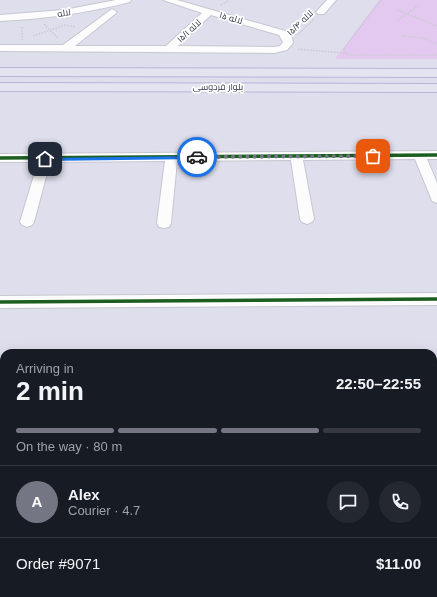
<!DOCTYPE html>
<meta charset="utf-8">
<style>
:root{--surface:#171b24;--page:#242831;--text:#f1f3f6;--muted:#9ea1a6;--line:#363941;--accent:#747684}
body{margin:0;font-family:Helvetica,Cairo,sans-serif;background:var(--page);color:var(--text);height:100vh;display:flex;flex-direction:column;font-size:15px;white-space:nowrap}
*{box-sizing:border-box;margin:0}
p{font-size:13px;color:var(--muted)}
.icon{flex:none;width:22px;height:22px;fill:none;stroke:currentColor;stroke-width:2;stroke-linecap:round;stroke-linejoin:round}
.map{position:relative;flex:1;overflow:hidden}
.side{position:absolute;left:0px;top:349px;width:437px;height:248px;display:flex;flex-direction:column;background:var(--surface);border-radius:12px 12px 0 0;box-shadow:0 4px 16px #0002}
.side>*{flex:none}
.pin{position:absolute;display:grid;place-items:center;width:34px;height:34px;color:#fff;margin:-17px;border-radius:8px;box-shadow:0 2px 6px #0006}
.courier{position:absolute;display:grid;place-items:center;width:40px;height:40px;margin:-20px;border:3px solid #1a73e8;border-radius:50%;background:#fff;color:#222;box-shadow:0 1px 5px #0007}
.overview em{font-style:normal;font-weight:700}
.overview div{display:flex;flex-direction:column-reverse}
.overview{display:flex;align-items:center;justify-content:space-between;height:68px;padding:0 16px}
h1{font-size:26px;font-weight:700;line-height:30px}
.bar{display:grid;grid-template-columns:repeat(4,1fr);gap:6px 4px;align-content:center;height:48px;padding:0 16px}
.bar i{height:5px;border-radius:3px;background:var(--line)}
.bar .selected{background:var(--accent)}
.bar p{grid-column:span 4}
.line{display:flex;align-items:center;gap:10px;padding:0 16px;border-top:1px solid var(--line)}
.line div{flex:1}
.round{display:grid;place-items:center;flex:none;width:42px;height:42px;border-radius:21px;background:var(--page)}
.map>svg:first-child{display:block}
.residential{fill:#dedeec;fill-rule:evenodd}
.green{fill:#e3c8ef}
.lines{fill:none;stroke-linecap:round;stroke-linejoin:round}
.minor-casing{stroke:#c7c7d1;stroke-width:2}
.major-casing{stroke:#b6b6d6;stroke-width:2}
.path{stroke:#cacbd2;stroke-width:1.5;stroke-dasharray:1.5 1.5;stroke-linecap:butt}
.minor{fill:#fcfcfd;fill-rule:evenodd}
.major{fill:#e4e4f1;fill-rule:evenodd}
.cycleway-casing{stroke:#fff;stroke-width:6}
.cycleway{stroke:#1b5e20;stroke-width:3.5}
.route{fill:#1a73e8}
.done{stroke:#747684;stroke-width:4;stroke-dasharray:0 7.2}
.labels{text-anchor:middle;stroke-width:3.5;stroke-linejoin:round;paint-order:stroke}
.far-street-label{font-size:9px;fill:#353749;stroke:#fff}
</style>
<div class="map">
<svg width="437" height="597" viewBox="0 0 437 597">
<rect width="100%" height="100%" fill="#eaeaf2"/>
<path class="residential" d="M0,0H437V597H0ZM4,353H433V593H4Z"/>
<path class="green" d="M379,0H437V59H335Z"/>
<g class="lines">
<g class="minor-casing">
<g id="minor">
<path d="M116,0H131L130,2C87,13 44,19 0,21V15L64,10Z"/>
<path d="M163,0H177L285,31L292,38L293,43L287,50L274,53L0,51V45H63L112,9L117,12L115,14L75,46H166L202,13ZM211,15L279,35L283,42L280,46L274,47L178,46Z"/>
<path d="M327,0H336L324,14H318L316,12Z"/>
<path d="M437,151V159H427L437,183V203L432,201L431,198L415,159L303,160L314,219L312,222L307,224L302,222L300,219L291,160L177,161L171,223L169,227L164,228L159,227L157,223L165,161L50,162L34,222L32,225L27,227L22,225L20,222L38,162H0V154Z"/>
<path d="M437,293V305L0,308V296Z"/>
<path d="M4,434V452L0,453V435Z"/>
<rect x="433" y="441" width="4" height="18"/>
<path d="M273,593H293L294,597H272Z"/>
</g>
</g>
<g class="major-casing">
<g id="major">
<path d="M0,68L437,69V77L0,76Z"/>
<path d="M0,83L437,84V92L0,91Z"/>
</g>
</g>
<g class="path">
<path d="M381,0L344,49L345,53L350,55H437"/>
<path d="M221,5L229,0"/>
<path d="M397,10L437,26"/>
<path d="M398,20L418,6"/>
<path d="M44,24L58,38"/>
<path d="M22,27V40"/>
<path d="M297,35L314,19"/>
<path d="M33,36L65,25L76,27"/>
<path d="M402,36L423,38L437,44"/>
<path d="M298,49L344,53"/>
</g>
<use href="#minor" class="minor"/>
<use href="#major" class="major"/>
<g class="cycleway-casing">
<g id="cycleway">
<path d="M0,158L437,155"/>
<path d="M0,302L437,299"/>
</g>
</g>
<use href="#cycleway" class="cycleway"/>
</g>
<path class="route" d="M197,156L199,159L45,161L42,159L45,158Z"/>
<g class="lines">
<path class="done" d="M197,157L373,156"/>
</g>
<g class="labels">
<g class="far-street-label">
<text transform="translate(64 13) rotate(-8)" y="3">لاله</text>
<text transform="translate(231 18) rotate(16)" y="3">لاله ۱۵</text>
<text transform="translate(300 23) rotate(-44)" y="3">لاله ۱۵/۴</text>
<text transform="translate(189 31) rotate(-43)" y="3">لاله ۱۵/۱</text>
<text x="218" y="90">بلوار فردوسی</text>
</g>
</g>
</svg>
<div class="pin" style="left:373px;top:156px;background:#ea580c"><svg class="icon" aria-label="bag" viewBox="0 0 24 24"><path d="M5 8h14l-1 12H6zM9 8a3 3 0 0 1 6 0"/></svg></div>
<div class="pin" style="left:45px;top:159px;background:#1f2937"><svg class="icon" aria-label="home" viewBox="0 0 24 24"><path d="M3 11l9-7 9 7M6 9v11h12V9"/></svg></div>
<div class="courier" style="left:197px;top:157px"><svg class="icon" aria-label="car" viewBox="0 0 24 24"><path d="M5 17H2v-5l4-1 3-4h7l3 4 3 1v5h-3M9 17h6M6 11h13"/><circle cx="7" cy="17" r="2"/><circle cx="17" cy="17" r="2"/></svg></div>
<section class="side">
<div class="overview"><div><h1>2 min</h1><p>Arriving in</p></div><em>22:50–22:55</em></div>
<div class="bar"><i class="selected"></i><i class="selected"></i><i class="selected"></i><i></i><p>On the way · 80 m</p></div>
<div class="line" style="height:72px"><b class="round" style="background:var(--accent);color:#fff">A</b><div><b>Alex</b><p>Courier · 4.7</p></div><a class="round"><svg class="icon" aria-label="chat" viewBox="0 0 24 24"><path d="M4 5h16v11H9l-5 4z"/></svg></a><a class="round"><svg class="icon" aria-label="phone" viewBox="0 0 24 24"><path d="M5 4h4l2 5-3 2q2 4 5 5l2-3 5 2v4C11 20 4 13 5 4z"/></svg></a></div>
<div class="line" style="height:52px"><div>Order #9071</div><b>$11.00</b></div>
</section>
</div>
